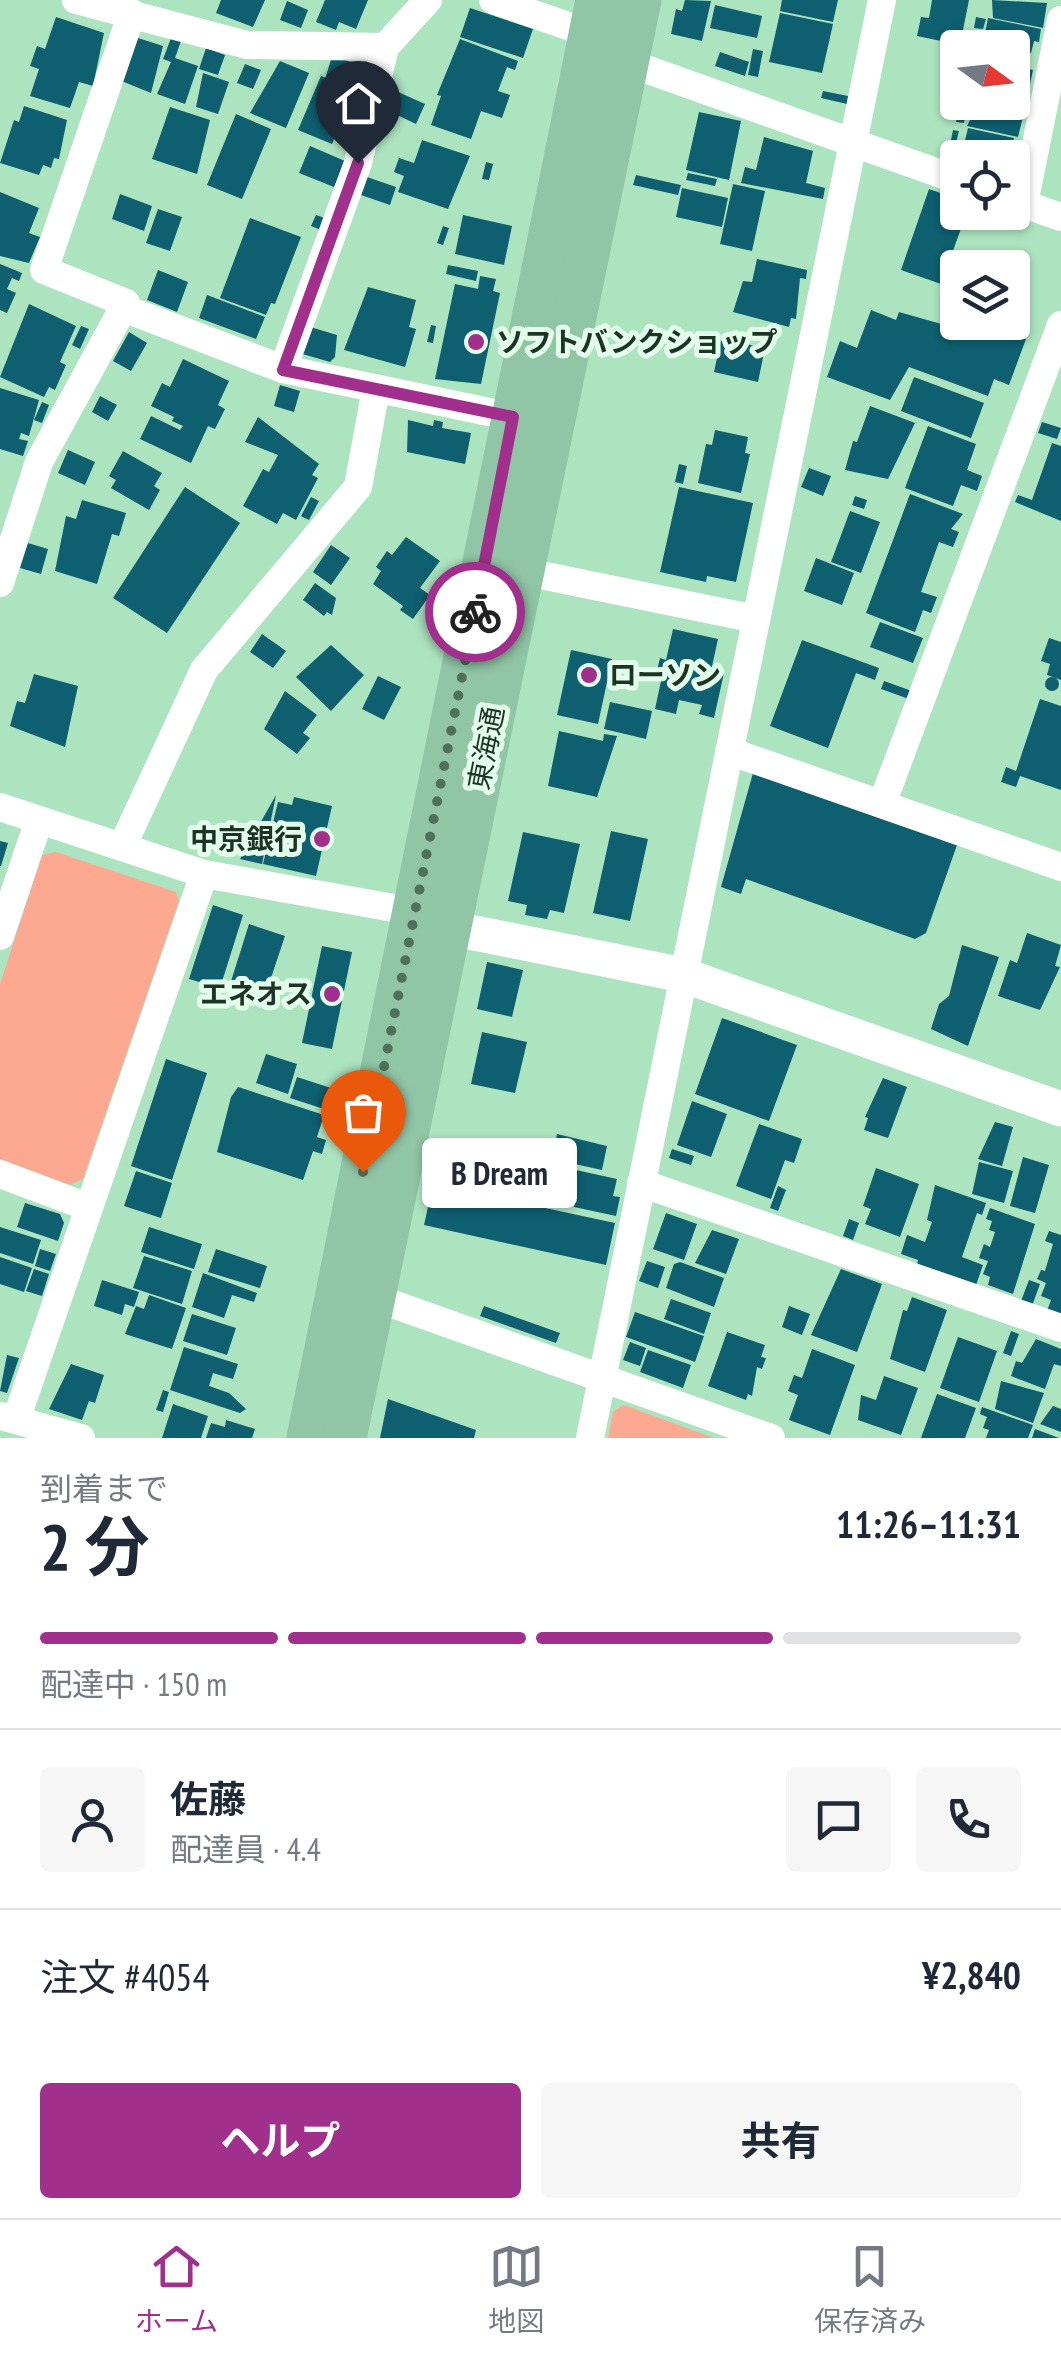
<!DOCTYPE html>
<html lang="ja">
<meta charset="utf-8">
<style>
:root{--surface:#fff;--page:#f6f6f7;--text:#1f2937;--muted:#747a83;--line:#e0e1e3;--accent:#a1308d}
body{margin:0;font-family:"PT Sans Narrow","Noto Sans JP",sans-serif;background:var(--page);color:var(--text);height:100vh;display:flex;flex-direction:column;font-size:38px;white-space:nowrap}
*{box-sizing:border-box;margin:0}
p{font-size:32px;color:var(--muted)}
.icon{flex:none;width:55px;height:55px;fill:none;stroke:currentColor;stroke-width:2;stroke-linecap:round;stroke-linejoin:round}
.map{position:relative;height:1438px;overflow:hidden}
.drawer{display:flex;flex-direction:column;background:var(--surface);flex:1}
.drawer>*{flex:none}
.needle{width:65px;rotate:105deg}
.fabs{position:absolute;left:940px;top:30px;display:grid;gap:20px}
.fabs a{display:grid;place-items:center;width:90px;height:90px;border-radius:10px;background:var(--surface);box-shadow:0 2px 8px #0004;font-size:50px}
.pin{position:absolute;display:grid;place-items:center;width:85px;height:85px;color:#fff;margin:-102px -42px;border-radius:50% 50% 50% 0;rotate:-45deg;box-shadow:0 0 10px #0007}
.pin .icon{rotate:45deg}
.courier{position:absolute;display:grid;place-items:center;width:100px;height:100px;margin:-50px;border:8px solid #a1308d;border-radius:50%;background:#fff;color:#222;box-shadow:0 2px 12px #0007}
.bubble{position:absolute;height:70px;border-radius:10px;background:var(--surface);box-shadow:0 2px 8px #0004;font-size:32px;font-weight:700;line-height:70px;text-align:center}
.overview em{font-style:normal;font-weight:700}
.overview div{display:flex;flex-direction:column-reverse}
.overview{display:flex;align-items:center;justify-content:space-between;height:170px;padding:0 40px}
h1{font-size:65px;font-weight:700;line-height:75px}
.bar{display:grid;grid-template-columns:repeat(4,1fr);gap:15px 10px;align-content:center;height:120px;padding:0 40px}
.bar i{height:12px;border-radius:8px;background:var(--line)}
.bar .active{background:var(--accent)}
.bar p{grid-column:span 4}
.line{display:flex;align-items:center;gap:25px;padding:0 40px;border-top:2px solid var(--line)}
.line div{flex:1}
.round{display:grid;place-items:center;flex:none;width:105px;height:105px;border-radius:10px;background:var(--page)}
.action{display:flex;gap:20px;margin-top:auto;padding:20px 40px}
.action a{flex:1;height:115px;border-radius:10px;background:var(--accent);color:#fff;font-size:40px;font-weight:700;line-height:115px;text-align:center}
.action a+a{background:var(--page);color:var(--text)}
.tab-bar{display:flex;justify-content:space-around;align-items:center;height:140px;border-top:2px solid var(--line);background:var(--surface);font-size:28px;color:var(--muted)}
.tab-bar a{display:grid;justify-items:center;gap:5px}
.tab-bar .active{color:var(--accent)}
.map>svg:first-child{display:block}
.green{fill:#fda992}
.building{fill:#0e5f6f}
.lines{fill:none;stroke-linecap:round;stroke-linejoin:round}
.minor{stroke:#fff;stroke-width:28}
.tertiary{stroke:#fff;stroke-width:35}
.primary{stroke:#90c5a5;stroke-width:45}
.done{stroke:#4f715b;stroke-width:10;stroke-dasharray:0 18}
.route{stroke:#a1308d;stroke-width:12}
.poi-dot{fill:#a1308d;stroke:#e3feeb;stroke-width:4}
.labels{text-anchor:middle;stroke-width:10;stroke-linejoin:round;paint-order:stroke}
.poi-label{font-size:28px;font-weight:bold;fill:#1d3325;stroke:#e3feeb;text-anchor:start}
.street-label{font-size:28px;fill:#1d3325;stroke:#e3feeb}
</style>
<div class="map">
<svg width="1061" height="1438" viewBox="0 0 1061 1438">
<rect width="100%" height="100%" fill="#ade4c0"/>
<g class="green">
<path d="M56,852L176,892L179,901L83,1179L70,1185L0,1159V984L42,855Z"/>
<path d="M623,1405H624L714,1438H608L613,1412Z"/>
</g>
<g class="building">
<path d="M221,0H265L253,27L216,13Z"/>
<path d="M325,0H368L356,29L339,22L336,30L316,22Z"/>
<path d="M685,0L711,1L702,41L671,34L676,9L682,11Z"/>
<path d="M782,0H838L833,22L780,11Z"/>
<path d="M932,0H969L960,45L917,36L921,17L929,18Z"/>
<path d="M992,0L1047,3L1043,28L993,18Z"/>
<path d="M287,1L308,10L301,28L280,20Z"/>
<path d="M715,5L762,16L757,38L710,28Z"/>
<path d="M470,8L533,29L523,58L460,37Z"/>
<path d="M780,13L833,24L822,73L769,62Z"/>
<path d="M56,17L104,33L93,86L79,82L70,108L30,96L39,69L30,66L37,46L45,49Z"/>
<path d="M976,17L986,19L983,29L974,28Z"/>
<path d="M988,18L1041,29L1039,42L1034,41L1031,53L983,44Z"/>
<path d="M138,38L163,46L151,93L119,80Z"/>
<path d="M171,38L181,41L175,58L198,66L185,104L157,94L171,62L163,59Z"/>
<path d="M460,39L518,61L515,70L507,67L498,91L510,95L502,118L481,111L471,139L431,125L441,96L437,95Z"/>
<path d="M206,48L225,55L218,75L199,69Z"/>
<path d="M753,49L763,51L758,77L748,75Z"/>
<path d="M720,52L749,62L745,76L715,66Z"/>
<path d="M1012,53L1027,55L1024,68L1033,70L1030,84L1012,80Z"/>
<path d="M332,56L364,66L358,86L326,76Z"/>
<path d="M280,61L309,73L286,128L250,113Z"/>
<path d="M245,64L261,70L253,89L237,83Z"/>
<path d="M203,73L229,82L218,114L196,107Z"/>
<path d="M321,76L355,90L332,144L298,130Z"/>
<path d="M1012,83L1030,86L1024,110L995,104L1012,102Z"/>
<path d="M387,87L425,104L416,124L378,106Z"/>
<path d="M823,91L848,96L847,104L821,98Z"/>
<path d="M960,102L975,103L973,111L966,110L964,123L956,122Z"/>
<path d="M978,104L1023,117L1018,137L967,126Z"/>
<path d="M24,106L67,120L59,159L54,158L51,168L43,165L39,175L0,163L14,120L19,122Z"/>
<path d="M170,107L210,120L197,174L152,159Z"/>
<path d="M699,112L741,121L729,180L686,170Z"/>
<path d="M236,114L271,129L242,199L207,185Z"/>
<path d="M968,128L1014,138L1010,158L962,153Z"/>
<path d="M953,130L959,131L954,151L949,150Z"/>
<path d="M764,137L813,151L806,183L825,188L823,199L741,183L745,167L756,170Z"/>
<path d="M422,140L470,156L448,209L398,192L404,176L394,172L399,158L414,163Z"/>
<path d="M310,146L345,161L334,187L299,173Z"/>
<path d="M486,162L493,164L489,180L482,179Z"/>
<path d="M688,173L717,179L715,186L686,180Z"/>
<path d="M636,175L681,185L678,195L633,185Z"/>
<path d="M364,176L396,187L390,205L358,194Z"/>
<path d="M733,184L765,191L752,251L720,244Z"/>
<path d="M682,188L728,198L722,227L676,217Z"/>
<path d="M929,189L958,199V212H967L941,284L901,270Z"/>
<path d="M0,192L39,208L29,233L40,237L29,263L0,256Z"/>
<path d="M120,194L152,206L144,231L112,219Z"/>
<path d="M158,209L182,217L170,251L146,243Z"/>
<path d="M316,215L325,218L321,230L311,226Z"/>
<path d="M463,215L512,226L504,265L455,254Z"/>
<path d="M250,218L301,237L275,304L271,303L266,315L220,298Z"/>
<path d="M443,226L449,228L443,245L437,243Z"/>
<path d="M757,259L807,270L806,279L800,278L796,319L791,318L789,327L733,312L743,281L752,282Z"/>
<path d="M0,264L22,273L19,281L12,278L7,289L16,293L7,313L0,310Z"/>
<path d="M448,265L478,271L476,281L446,274Z"/>
<path d="M158,270L188,282L177,312L147,300Z"/>
<path d="M480,276L496,279L493,291L500,293L481,384L435,379L455,284L478,289Z"/>
<path d="M368,287L416,300L409,327L416,329L405,367L344,350Z"/>
<path d="M207,295L265,317L256,339L199,318Z"/>
<path d="M29,304L76,326L60,362L66,365L55,390L49,387L44,397L0,377Z"/>
<path d="M871,310L896,320L899,312L959,329L969,322H1012V315L1019,317L1013,334L1026,339L1009,385L994,379L988,396L909,367L890,400L827,377L840,341L857,348Z"/>
<path d="M431,325L436,326L433,343L427,342Z"/>
<path d="M81,326L89,329L80,349L72,345Z"/>
<path d="M307,326L337,335L335,357L330,362L299,353Z"/>
<path d="M129,332L147,343L131,371L113,361Z"/>
<path d="M721,339L765,348L758,382L714,372Z"/>
<path d="M183,359L229,381L218,405L225,409L215,429L208,426L191,463L140,439L151,416L180,430L183,426L172,421L174,417L151,406L162,383L170,387Z"/>
<path d="M914,377L984,403L971,438L901,411Z"/>
<path d="M280,385L300,391L294,412L274,406Z"/>
<path d="M0,388L39,400L29,436L21,433L19,439L28,441L23,456L0,449Z"/>
<path d="M100,396L117,405L108,421L92,412Z"/>
<path d="M42,402L49,405L42,423L34,420Z"/>
<path d="M870,406L915,423L888,479L845,470L853,441L857,442Z"/>
<path d="M258,417L319,464L312,475L318,478L296,520L283,513L277,524L243,506L263,469L269,472L278,455L245,442Z"/>
<path d="M408,420L433,426L434,420L443,422L442,428L471,433L465,464L407,452Z"/>
<path d="M1042,422L1061,428L1057,439L1038,433Z"/>
<path d="M928,426L976,444L967,470L982,476L977,491L961,485L953,506L905,488Z"/>
<path d="M715,430L748,437L745,453L750,454L741,493L698,483L706,444L712,445Z"/>
<path d="M1052,443L1061,446V521L1015,502L1018,495L1032,500Z"/>
<path d="M68,450L95,462L85,485L58,473Z"/>
<path d="M123,451L162,473L154,486L160,490L149,510L111,488L116,480L109,476Z"/>
<path d="M679,464L687,466L683,484L675,482Z"/>
<path d="M809,468L831,476L823,496L801,487Z"/>
<path d="M185,487L240,523L167,633L113,598Z"/>
<path d="M679,487L753,503L736,582L707,576L706,582L660,572Z"/>
<path d="M910,494L963,514L951,529L959,532L953,547L939,542L921,592L937,597L931,613L923,610L915,632L866,613Z"/>
<path d="M855,496L867,500L864,509L852,505Z"/>
<path d="M311,497L319,501L309,520L301,516Z"/>
<path d="M82,500L126,513L119,536L112,534L97,584L55,571L66,516L76,519Z"/>
<path d="M850,511L880,522L861,573L831,562Z"/>
<path d="M406,537L440,561L420,588L430,595L413,619L400,610L403,606L373,584L381,571L376,567L387,551L392,555Z"/>
<path d="M28,543L48,549L41,574L20,568Z"/>
<path d="M331,545L350,558L331,585L313,572Z"/>
<path d="M816,558L854,573L842,605L804,591Z"/>
<path d="M315,583L336,598L332,615L327,612L324,616L303,600Z"/>
<path d="M880,622L923,638L913,663L870,647Z"/>
<path d="M673,629L718,639L711,671L724,673L714,718L699,714L702,705L679,700L676,714L655,709L661,681L655,679L660,658L666,660Z"/>
<path d="M262,634L286,651L273,668L250,652Z"/>
<path d="M1049,638L1061,642V680L1047,675L1050,664L1041,661Z"/>
<path d="M802,640L879,668L875,680L856,673L828,748L770,726Z"/>
<path d="M331,645L364,675L331,711L296,677Z"/>
<path d="M571,650L612,659L598,724L557,715Z"/>
<path d="M34,674L78,686L65,747L10,726L17,701L25,703Z"/>
<path d="M378,676L401,687L384,720L362,709Z"/>
<circle cx="1052" cy="684" r="7"/>
<path d="M884,681L912,691L909,699L881,689Z"/>
<path d="M285,691L317,715L303,733L310,738L297,754L264,729Z"/>
<path d="M1040,699L1061,706V790L1020,776L1016,787L1001,782L1006,767L1016,771Z"/>
<path d="M610,702L652,711L646,739L604,729Z"/>
<path d="M559,731L603,741L604,734L617,736L597,797L548,786Z"/>
<path d="M753,773L957,845L926,933L915,939L746,879L741,894L721,887Z"/>
<path d="M276,795L262,864L240,859Z"/>
<path d="M294,797L332,806L316,876L263,864L278,802L292,805Z"/>
<path d="M611,831L648,839L630,921L593,913Z"/>
<path d="M523,832L580,844L564,913L550,910L547,919L525,915L527,905L508,901Z"/>
<path d="M0,841L8,843L1,866H0Z"/>
<path d="M213,905L243,915L220,988L189,979Z"/>
<path d="M249,924L285,936L263,1002L228,991Z"/>
<path d="M1027,933L1061,945L1055,966L1060,967L1040,1010L998,996L1010,960L1017,963Z"/>
<path d="M962,945L999,957L968,1046L931,1029L939,1004L949,996Z"/>
<path d="M322,946L352,952L332,1049L302,1043Z"/>
<path d="M487,962L523,970L512,1017L477,1009Z"/>
<path d="M722,1018L797,1045L769,1121L695,1094Z"/>
<path d="M482,1032L527,1042L515,1093L471,1084Z"/>
<path d="M266,1054L297,1064L288,1094L256,1083Z"/>
<path d="M166,1059L207,1073L172,1180L131,1166Z"/>
<path d="M297,1077L337,1090L330,1111L290,1098Z"/>
<path d="M883,1078L907,1087L888,1138L864,1130L868,1118L865,1117Z"/>
<path d="M238,1087L324,1115L317,1137L326,1140L322,1154L313,1151L303,1180L217,1152L231,1097Z"/>
<path d="M692,1101L727,1114L711,1157L677,1145Z"/>
<path d="M995,1122L1013,1127L1002,1166L978,1159Z"/>
<path d="M759,1124L802,1139L794,1163L785,1160L771,1199L736,1186Z"/>
<path d="M557,1134L607,1146L602,1170L552,1159Z"/>
<path d="M672,1149L694,1156L691,1165L669,1158Z"/>
<path d="M1023,1157L1049,1165L1035,1213L1010,1206Z"/>
<path d="M979,1162L1013,1171L1004,1203L972,1194Z"/>
<path d="M544,1163L617,1179L613,1196L620,1197L616,1216L574,1207L577,1193L562,1190L559,1206L536,1201Z"/>
<path d="M876,1168L919,1184L900,1237L865,1224L871,1209L863,1206Z"/>
<path d="M136,1171L172,1183L161,1218L124,1206Z"/>
<path d="M433,1184L615,1223L606,1265L424,1225Z"/>
<path d="M935,1185L986,1203L982,1215L977,1213L962,1257L983,1265L976,1285L917,1265L918,1260L901,1254L907,1235L925,1242L932,1222L927,1220Z"/>
<path d="M778,1186L786,1190L778,1211L770,1208Z"/>
<path d="M25,1203L60,1214L64,1223L58,1241L17,1227Z"/>
<path d="M990,1208L1035,1224L1013,1294L988,1285L990,1277L983,1274L988,1261L979,1258L984,1244L990,1247L995,1232L989,1230L992,1221L986,1219Z"/>
<path d="M666,1213L697,1224L684,1260L653,1249Z"/>
<path d="M849,1219L859,1223L853,1240L843,1236Z"/>
<path d="M0,1227L41,1240L33,1264L0,1253Z"/>
<path d="M149,1227L202,1244L194,1269L141,1252Z"/>
<path d="M712,1230L739,1239L726,1274L695,1263Z"/>
<path d="M1049,1231L1061,1235V1316L1047,1311L1051,1300L1041,1296L1046,1283L1037,1279L1041,1270L1045,1271L1053,1244L1045,1241Z"/>
<path d="M40,1249L56,1254L50,1271L35,1266Z"/>
<path d="M216,1249L267,1266L260,1288L208,1272Z"/>
<path d="M144,1256L192,1271L182,1304L133,1288Z"/>
<path d="M0,1257L32,1268L24,1292L0,1284Z"/>
<path d="M647,1261L665,1267L658,1288L639,1281Z"/>
<path d="M680,1262L724,1278L714,1307L666,1288L674,1264Z"/>
<path d="M34,1269L49,1274L42,1296L26,1291Z"/>
<path d="M841,1269L882,1284L857,1352L811,1335Z"/>
<path d="M203,1273L257,1293L254,1302L232,1295L224,1318L192,1307Z"/>
<path d="M102,1280L139,1292L134,1307L125,1304L122,1315L94,1306Z"/>
<path d="M1029,1280L1040,1284L1032,1306L1021,1301Z"/>
<path d="M149,1295L186,1308L172,1349L125,1334L136,1306L144,1309Z"/>
<path d="M912,1297L947,1310L925,1372L890,1359L903,1310L907,1311Z"/>
<path d="M671,1299L711,1313L704,1334L664,1319Z"/>
<path d="M484,1306L560,1333L556,1343L480,1316Z"/>
<path d="M789,1306L810,1314L802,1335L782,1327Z"/>
<path d="M635,1312L704,1336L695,1362L626,1337Z"/>
<path d="M192,1314L236,1328L227,1355L183,1341Z"/>
<path d="M1011,1331L1019,1334L1011,1356L1003,1353Z"/>
<path d="M727,1332L765,1345L761,1357L766,1358L762,1369L757,1367L752,1396L748,1394L746,1400L708,1386Z"/>
<path d="M958,1337L997,1351L979,1402L940,1388Z"/>
<path d="M1036,1339L1061,1349V1366L1054,1364L1045,1389L1011,1376L1016,1361L1022,1363Z"/>
<path d="M630,1342L646,1348L640,1366L623,1360Z"/>
<path d="M184,1347L238,1364L233,1379L213,1373L209,1386L229,1393L246,1409L240,1413L170,1390Z"/>
<path d="M812,1349L855,1365L830,1435L789,1420L798,1395L788,1391L794,1375L802,1378Z"/>
<path d="M648,1350L691,1365L683,1388L640,1372Z"/>
<path d="M7,1355L19,1358L7,1393L0,1391Z"/>
<path d="M71,1364L104,1375L95,1403L89,1401L82,1420L49,1409Z"/>
<path d="M884,1376L918,1388L901,1435L858,1420L861,1395L876,1400Z"/>
<path d="M1001,1381L1044,1393L1033,1423L995,1409Z"/>
<path d="M163,1390L169,1392L163,1412L156,1410Z"/>
<path d="M937,1394L976,1408L965,1438H921Z"/>
<path d="M388,1399L476,1430L474,1438H380Z"/>
<path d="M173,1404L208,1416L201,1438H162Z"/>
<path d="M1053,1406L1061,1409V1432L1040,1424Z"/>
<path d="M982,1407L1033,1425L1028,1438H986L989,1430L983,1428L987,1417L980,1414Z"/>
<path d="M226,1420L255,1429L252,1438H206L211,1423L225,1427Z"/>
<path d="M1035,1429L1059,1438H1032Z"/>
</g>
<g class="lines">
<g class="minor">
<path d="M76,0L247,45L385,47"/>
<path d="M493,0L591,34"/>
<path d="M626,62L958,180"/>
<path d="M1012,200L1061,217"/>
<path d="M1024,204L1061,20"/>
<path d="M123,308L283,369L513,417"/>
<path d="M283,369L358,163L385,47L428,0"/>
<path d="M521,571L756,619"/>
<path d="M0,583L39,462L126,303L44,270L132,13"/>
<path d="M729,751L1061,867"/>
<path d="M882,804L1061,325"/>
<path d="M0,807L204,874L416,912"/>
<path d="M122,847L204,670L358,487L376,389"/>
<path d="M0,936L39,820"/>
<path d="M0,1174L88,1207"/>
<path d="M641,1183L1061,1328"/>
<path d="M373,1297L771,1438"/>
<path d="M1,1416L81,1438"/>
<path d="M17,1417L204,874"/>
<path d="M590,1438L882,0"/>
</g>
<path class="tertiary" d="M426,917L450,928L683,975L1061,1109"/>
<g class="primary">
<path d="M309,1438L598,0"/>
<path d="M344,1438L639,0"/>
</g>
</g>
<g class="lines">
<path class="done" d="M363,1172L475,612"/>
<path class="route" d="M358,163L283,370L513,417L475,612"/>
</g>
<g class="poi-dot">
<circle cx="476" cy="342" r="10"/>
<circle cx="589" cy="675" r="10"/>
<circle cx="322" cy="839" r="10"/>
<circle cx="332" cy="994" r="10"/>
</g>
<g class="labels">
<g class="poi-label">
<text x="496" y="352">ソフトバンクショップ</text>
<text x="609" y="685">ローソン</text>
<text x="302" y="849" text-anchor="end">中京銀行</text>
<text x="312" y="1004" text-anchor="end">エネオス</text>
</g>
<g class="street-label">
<text transform="translate(486 748) rotate(-79)" y="10">東海通</text>
</g>
</g>
</svg>
<div class="fabs">
<a><svg class="needle" viewBox="-14 -14 28 28"><path d="M0-13l5 13h-10z" fill="#e53935"/><path d="M0 13l5-13h-10z" fill="#747a83"/></svg></a>
<a><svg class="icon" aria-label="locate" viewBox="0 0 24 24"><circle cx="12" cy="12" r="6"/><path d="M12 2v4M12 18v4M2 12h4M18 12h4"/></svg></a>
<a><svg class="icon" aria-label="layers" viewBox="0 0 24 24"><path d="M12 4l9 5-9 5-9-5zM3 14l9 5 9-5"/></svg></a>
</div>
<div class="pin" style="left:363px;top:1172px;background:#ea580c"><svg class="icon" aria-label="bag" viewBox="0 0 24 24"><path d="M5 8h14l-1 12H6zM9 8a3 3 0 0 1 6 0"/></svg></div>
<div class="pin" style="left:358px;top:163px;background:#1f2937"><svg class="icon" aria-label="home" viewBox="0 0 24 24"><path d="M3 11l9-7 9 7M6 9v11h12V9"/></svg></div>
<div class="courier" style="left:475px;top:612px"><svg class="icon" aria-label="bike" viewBox="0 0 24 24"><circle cx="6" cy="16" r="4"/><circle cx="18" cy="16" r="4"/><path d="M6 16l4-8h5l3 8M10 8l3 8H6M13 5h3"/></svg></div>
<div class="bubble" style="left:422px;top:1138px;width:155px">B Dream</div>
</div>
<section class="drawer">
<div class="overview"><div><h1>2 分</h1><p>到着まで</p></div><em>11:26–11:31</em></div>
<div class="bar"><i class="active"></i><i class="active"></i><i class="active"></i><i></i><p>配達中 · 150 m</p></div>
<div class="line" style="height:180px"><a class="round"><svg class="icon" aria-label="person" viewBox="0 0 24 24"><circle cx="12" cy="8" r="4"/><path d="M4 21q1-7 8-7t8 7"/></svg></a><div><b>佐藤</b><p>配達員 · 4.4</p></div><a class="round"><svg class="icon" aria-label="chat" viewBox="0 0 24 24"><path d="M4 5h16v11H9l-5 4z"/></svg></a><a class="round"><svg class="icon" aria-label="phone" viewBox="0 0 24 24"><path d="M5 4h4l2 5-3 2q2 4 5 5l2-3 5 2v4C11 20 4 13 5 4z"/></svg></a></div>
<div class="line" style="height:130px"><div>注文 #4054</div><b>¥2,840</b></div>
<div class="action"><a>ヘルプ</a><a>共有</a></div>
</section>
<nav class="tab-bar">
<a class="active"><svg class="icon" aria-label="home" viewBox="0 0 24 24"><path d="M3 11l9-7 9 7M6 9v11h12V9"/></svg>ホーム</a>
<a><svg class="icon" aria-label="map" viewBox="0 0 24 24"><path d="M3 6l6-2 6 2 6-2v14l-6 2-6-2-6 2zM9 4v14M15 6v14"/></svg>地図</a>
<a><svg class="icon" aria-label="saved" viewBox="0 0 24 24"><path d="M7 4h10v16l-5-4-5 4z"/></svg>保存済み</a>
</nav>
